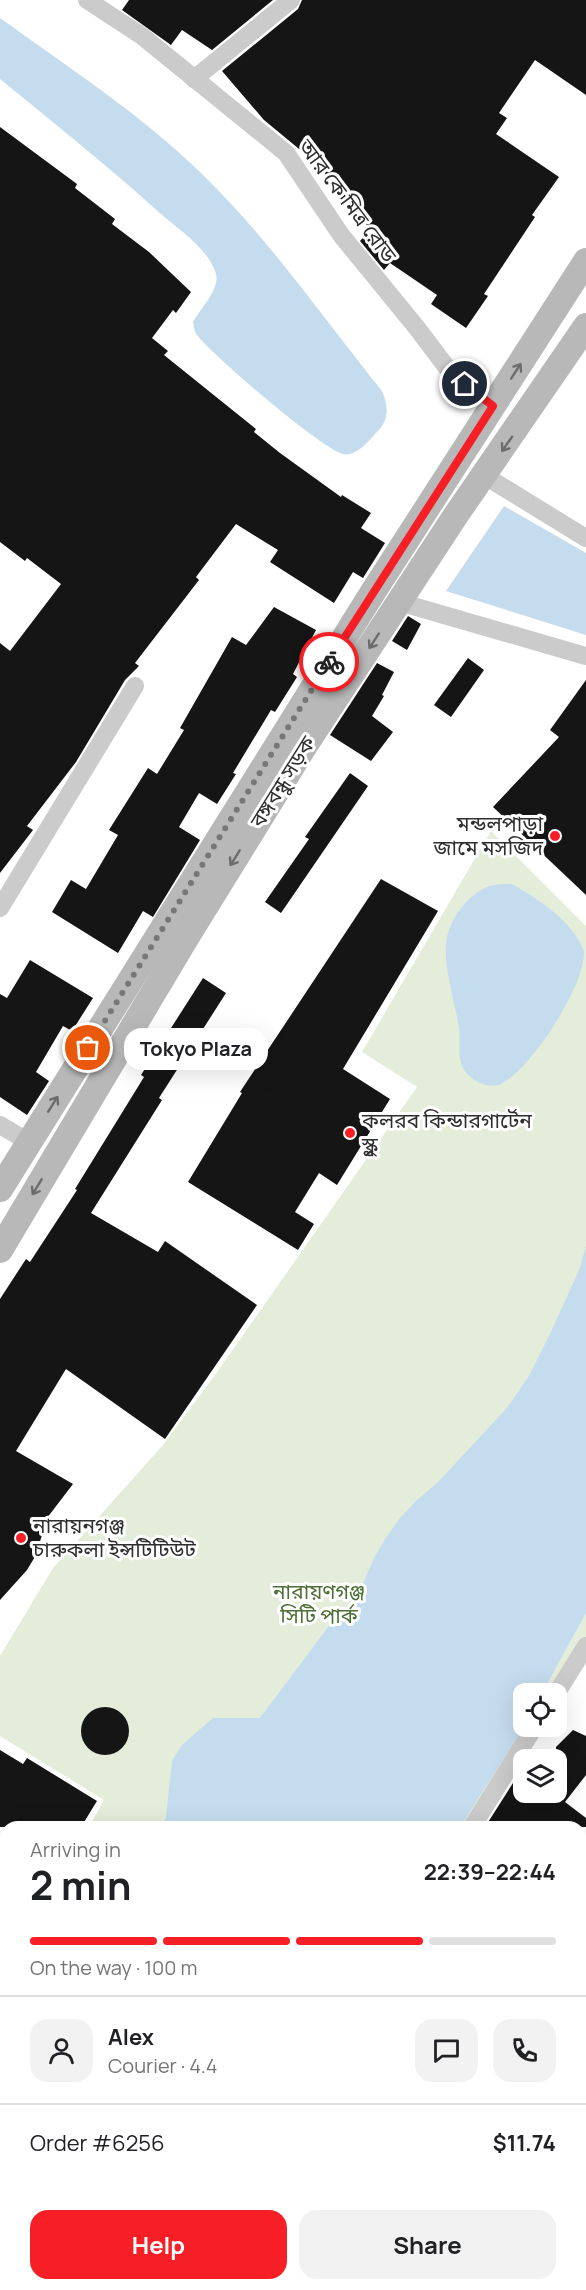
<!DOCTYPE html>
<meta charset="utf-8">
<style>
:root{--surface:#fff;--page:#f2f2f2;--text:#202124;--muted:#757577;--line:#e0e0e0;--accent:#f51f25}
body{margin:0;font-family:Manrope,"Noto Sans Bengali",sans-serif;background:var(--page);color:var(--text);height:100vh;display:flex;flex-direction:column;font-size:22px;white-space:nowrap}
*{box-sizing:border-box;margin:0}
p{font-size:20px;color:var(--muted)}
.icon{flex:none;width:33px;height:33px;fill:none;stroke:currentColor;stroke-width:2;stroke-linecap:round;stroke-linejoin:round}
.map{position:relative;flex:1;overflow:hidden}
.side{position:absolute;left:0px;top:1821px;width:586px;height:470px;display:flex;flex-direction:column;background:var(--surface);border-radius:18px 18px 0 0;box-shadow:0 6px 24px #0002}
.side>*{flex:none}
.tools{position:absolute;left:513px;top:1683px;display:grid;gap:12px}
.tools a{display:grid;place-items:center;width:54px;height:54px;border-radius:12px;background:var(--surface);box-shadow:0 6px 24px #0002;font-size:30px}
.pin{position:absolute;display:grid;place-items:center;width:51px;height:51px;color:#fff;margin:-26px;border:3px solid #fff;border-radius:50%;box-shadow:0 2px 6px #0007}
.courier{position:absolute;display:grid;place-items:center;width:60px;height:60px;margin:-30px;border:4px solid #f51f25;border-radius:50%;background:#fff;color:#222;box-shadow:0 2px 8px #0007}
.bubble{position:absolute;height:42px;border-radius:18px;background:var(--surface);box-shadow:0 6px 24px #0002;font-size:20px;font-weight:700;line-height:42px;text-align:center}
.head em{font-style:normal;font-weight:700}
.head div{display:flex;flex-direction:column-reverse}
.head{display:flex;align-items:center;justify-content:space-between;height:102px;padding:0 30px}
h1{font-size:39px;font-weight:700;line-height:45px}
.bar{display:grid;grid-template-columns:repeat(4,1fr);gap:9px 6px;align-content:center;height:72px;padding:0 30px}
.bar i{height:8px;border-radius:4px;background:var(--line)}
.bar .active{background:var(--accent)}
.bar p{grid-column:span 4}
.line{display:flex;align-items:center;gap:15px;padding:0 30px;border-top:2px solid var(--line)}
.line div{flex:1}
.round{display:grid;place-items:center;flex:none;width:63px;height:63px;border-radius:18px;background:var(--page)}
.cta{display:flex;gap:12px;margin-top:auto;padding:12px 30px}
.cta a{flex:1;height:69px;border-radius:18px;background:var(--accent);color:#fff;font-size:24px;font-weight:700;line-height:69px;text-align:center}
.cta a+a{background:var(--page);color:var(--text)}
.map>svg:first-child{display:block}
.green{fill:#e3edda}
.water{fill:#c4dcee}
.building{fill:#151515}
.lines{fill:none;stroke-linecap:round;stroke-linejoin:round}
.street{stroke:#cbcbcb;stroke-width:18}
.secondary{stroke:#b8b8b8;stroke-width:26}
.oneway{stroke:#6c6c6c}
.done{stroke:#777;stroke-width:6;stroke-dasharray:0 10.8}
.route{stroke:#f51f25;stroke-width:8}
.poi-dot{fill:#f51f25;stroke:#fff;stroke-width:2}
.labels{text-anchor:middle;stroke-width:6;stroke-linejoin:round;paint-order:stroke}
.street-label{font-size:21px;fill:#2e2e2e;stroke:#fff}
.poi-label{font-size:21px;fill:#2e2e2e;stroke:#fff;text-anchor:start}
.park-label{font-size:21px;fill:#4e6d37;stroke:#fff}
</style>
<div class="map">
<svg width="586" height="2290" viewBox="0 0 586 2290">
<rect width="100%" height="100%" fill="#fff"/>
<path class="green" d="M491,831L586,926V1638L553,1693L524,1694V1726L533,1727L468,1827H89L104,1800L0,1736V1656L53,1568L163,1445L215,1375L417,1087L362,1052Z"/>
<g class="water">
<path d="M0,18C69,68 144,116 205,177C272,243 324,319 382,391C389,407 389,421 376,433C368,442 356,457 343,454C323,450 211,354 197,335C194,331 194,327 193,322C200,309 220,289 216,274C209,249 179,230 161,214C109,167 54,123 0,79Z"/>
<path d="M504,506L586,553V635L446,591Z"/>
<path d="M512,884C539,900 572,920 584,951C586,985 531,1069 501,1084C497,1086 488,1086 483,1084C478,1083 468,1076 465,1071C456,1060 461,1040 459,1027C455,1005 444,966 446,946C447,921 467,894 490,886C496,884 505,884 512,884Z"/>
<path d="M586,1246V1613L542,1693L524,1694V1727L460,1827H162L166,1817L172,1761L182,1745L213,1718H260L334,1619L352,1609L374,1558L385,1539L400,1518L417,1500L439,1481L506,1409L529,1376L550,1334L580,1268Z"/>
</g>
<g class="building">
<path d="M129,0H273L212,50L182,30L171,45L122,10Z"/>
<path d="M302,0H586V95L535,60L499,113L507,118L496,134L559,177L532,215L535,217L484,294L488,296L466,328L431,304L437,295L390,263L384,270L360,241L371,229L335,193L340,189L310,158L264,120L222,71L298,9Z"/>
<path d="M0,127L77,184L75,188L115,219L112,224L149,252L191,292L176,313L173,310L152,338L168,351L164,355L256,429L254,432L280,453L341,497L342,495L371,513L361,528L385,543L363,578L353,572L334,603L270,562L278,550L236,524L196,577L199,580L135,663L139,666L125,680L76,762L27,826L33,830L0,873V643L10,651L61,584L27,558L25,561L0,542Z"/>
<path d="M274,607L316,630L293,674L297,677L275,712L271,710L233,773L236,774L217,804L199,793L179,827L200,840L153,917L143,911L118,953L52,912L71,880L86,889L118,835L109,830L148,768L157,774L184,730L180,728L232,637L246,645Z"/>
<path d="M408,616L421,624L407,650L392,641Z"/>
<path d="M468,658L484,670L451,717L434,705Z"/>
<path d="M377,663L394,672L382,695L384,696L372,716L393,732L371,761L330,735Z"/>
<path d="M586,680V895L493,807L559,737L550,730Z"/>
<path d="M350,773L368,786L281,913L265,902L309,839L305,837Z"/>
<path d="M381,879L438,911L343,1069L390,1099L337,1185L319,1173L295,1212L314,1224L298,1250L188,1182L242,1093L240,1092Z"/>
<path d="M30,960L93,998L72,1031L63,1026L36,1072L49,1081L27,1115L0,1097V994L7,998Z"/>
<path d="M203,978L226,993L159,1098L162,1100L91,1213L158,1252L165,1241L257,1305L165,1439L66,1369L16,1451L73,1484L47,1518L36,1555L27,1570L0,1600V1299L26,1259L30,1262L77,1190L75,1189L144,1077L141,1075Z"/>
<circle cx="105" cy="1731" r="24"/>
<path d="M573,1730L586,1736V1775L565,1802L586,1818V1827H485L520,1772L524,1775V1792H556V1747Z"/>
<path d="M0,1750L23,1764L27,1758L97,1801L81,1827H0Z"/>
</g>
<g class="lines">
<g class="street">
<path d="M87,0L142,36L286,153L341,235L417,328L451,373L493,406"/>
<path d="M194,79L291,0"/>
<path d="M485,476L586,538"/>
<path d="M399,602L586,656"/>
<path d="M0,908L135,686"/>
<path d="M0,1125L29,1142"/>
<path d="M556,1694L586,1646"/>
<path d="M472,1827L535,1726"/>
<path d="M0,1943L6,1946"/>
<path d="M580,2178L586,2171"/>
<path d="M23,2290L24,2284"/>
</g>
<g class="secondary">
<path d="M0,1189L373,592L586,261"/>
<path d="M0,1250L186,938L304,747L456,515L586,326"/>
</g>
</g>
<defs><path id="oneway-shaft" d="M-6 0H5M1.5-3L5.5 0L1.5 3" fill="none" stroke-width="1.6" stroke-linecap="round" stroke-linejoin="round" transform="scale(1.5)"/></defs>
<g class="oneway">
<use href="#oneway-shaft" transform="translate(516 371) rotate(-57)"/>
<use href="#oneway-shaft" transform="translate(507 444) rotate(125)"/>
<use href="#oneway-shaft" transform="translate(374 641) rotate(123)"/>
<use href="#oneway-shaft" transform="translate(235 858) rotate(122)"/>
<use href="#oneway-shaft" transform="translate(53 1104) rotate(-58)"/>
<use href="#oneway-shaft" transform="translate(37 1187) rotate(121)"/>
</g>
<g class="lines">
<path class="done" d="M88,1048L329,662"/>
<path class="route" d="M329,662L493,406L465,384"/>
</g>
<g class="poi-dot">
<circle cx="555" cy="836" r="6"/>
<circle cx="350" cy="1133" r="6"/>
<circle cx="21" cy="1538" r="6"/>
</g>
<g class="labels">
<g class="street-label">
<text transform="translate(347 201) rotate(53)" y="7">আর কে মিত্র রোড</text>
<text transform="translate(283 782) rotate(-58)" y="7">বঙ্গবন্ধু সড়ক</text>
</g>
<g class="poi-label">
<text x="543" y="831" text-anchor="end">মন্ডলপাড়া<tspan x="543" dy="24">জামে মসজিদ</tspan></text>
<text x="362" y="1128">কলরব কিন্ডারগার্টেন<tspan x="362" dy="24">স্কুল</tspan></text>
<text x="33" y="1533">নারায়নগঞ্জ<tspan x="33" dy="24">চারুকলা ইন্সটিটিউট</tspan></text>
</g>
<g class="park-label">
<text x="319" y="1599">নারায়ণগঞ্জ<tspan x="319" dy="24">সিটি পার্ক</tspan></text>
</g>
</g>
</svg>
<div class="tools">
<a><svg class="icon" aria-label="locate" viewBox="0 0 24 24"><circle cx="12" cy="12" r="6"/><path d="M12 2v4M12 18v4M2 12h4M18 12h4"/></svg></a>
<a><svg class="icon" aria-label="layers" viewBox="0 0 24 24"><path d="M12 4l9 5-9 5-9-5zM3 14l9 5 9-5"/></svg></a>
</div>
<div class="pin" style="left:88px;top:1048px;background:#ea580c"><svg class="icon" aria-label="bag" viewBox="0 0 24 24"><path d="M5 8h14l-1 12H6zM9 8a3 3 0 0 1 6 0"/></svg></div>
<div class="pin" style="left:465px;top:384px;background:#1f2937"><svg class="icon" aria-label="home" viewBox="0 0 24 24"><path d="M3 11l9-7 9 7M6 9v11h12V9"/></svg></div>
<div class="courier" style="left:329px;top:662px"><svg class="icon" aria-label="bike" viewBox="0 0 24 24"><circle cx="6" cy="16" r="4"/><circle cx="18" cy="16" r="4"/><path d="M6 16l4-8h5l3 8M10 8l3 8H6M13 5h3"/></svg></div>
<div class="bubble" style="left:124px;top:1028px;width:144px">Tokyo Plaza</div>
<section class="side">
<div class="head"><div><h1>2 min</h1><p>Arriving in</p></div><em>22:39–22:44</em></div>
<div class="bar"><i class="active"></i><i class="active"></i><i class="active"></i><i></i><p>On the way · 100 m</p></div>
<div class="line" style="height:108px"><a class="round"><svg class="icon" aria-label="person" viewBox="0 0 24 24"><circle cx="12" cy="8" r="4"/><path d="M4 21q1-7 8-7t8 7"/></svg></a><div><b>Alex</b><p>Courier · 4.4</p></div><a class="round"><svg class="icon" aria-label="chat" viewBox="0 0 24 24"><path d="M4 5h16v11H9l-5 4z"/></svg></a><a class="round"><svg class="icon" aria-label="phone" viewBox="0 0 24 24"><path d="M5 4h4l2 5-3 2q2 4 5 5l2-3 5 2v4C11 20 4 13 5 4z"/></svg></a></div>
<div class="line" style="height:78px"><div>Order #6256</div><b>$11.74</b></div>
<div class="cta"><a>Help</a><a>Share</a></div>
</section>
</div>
